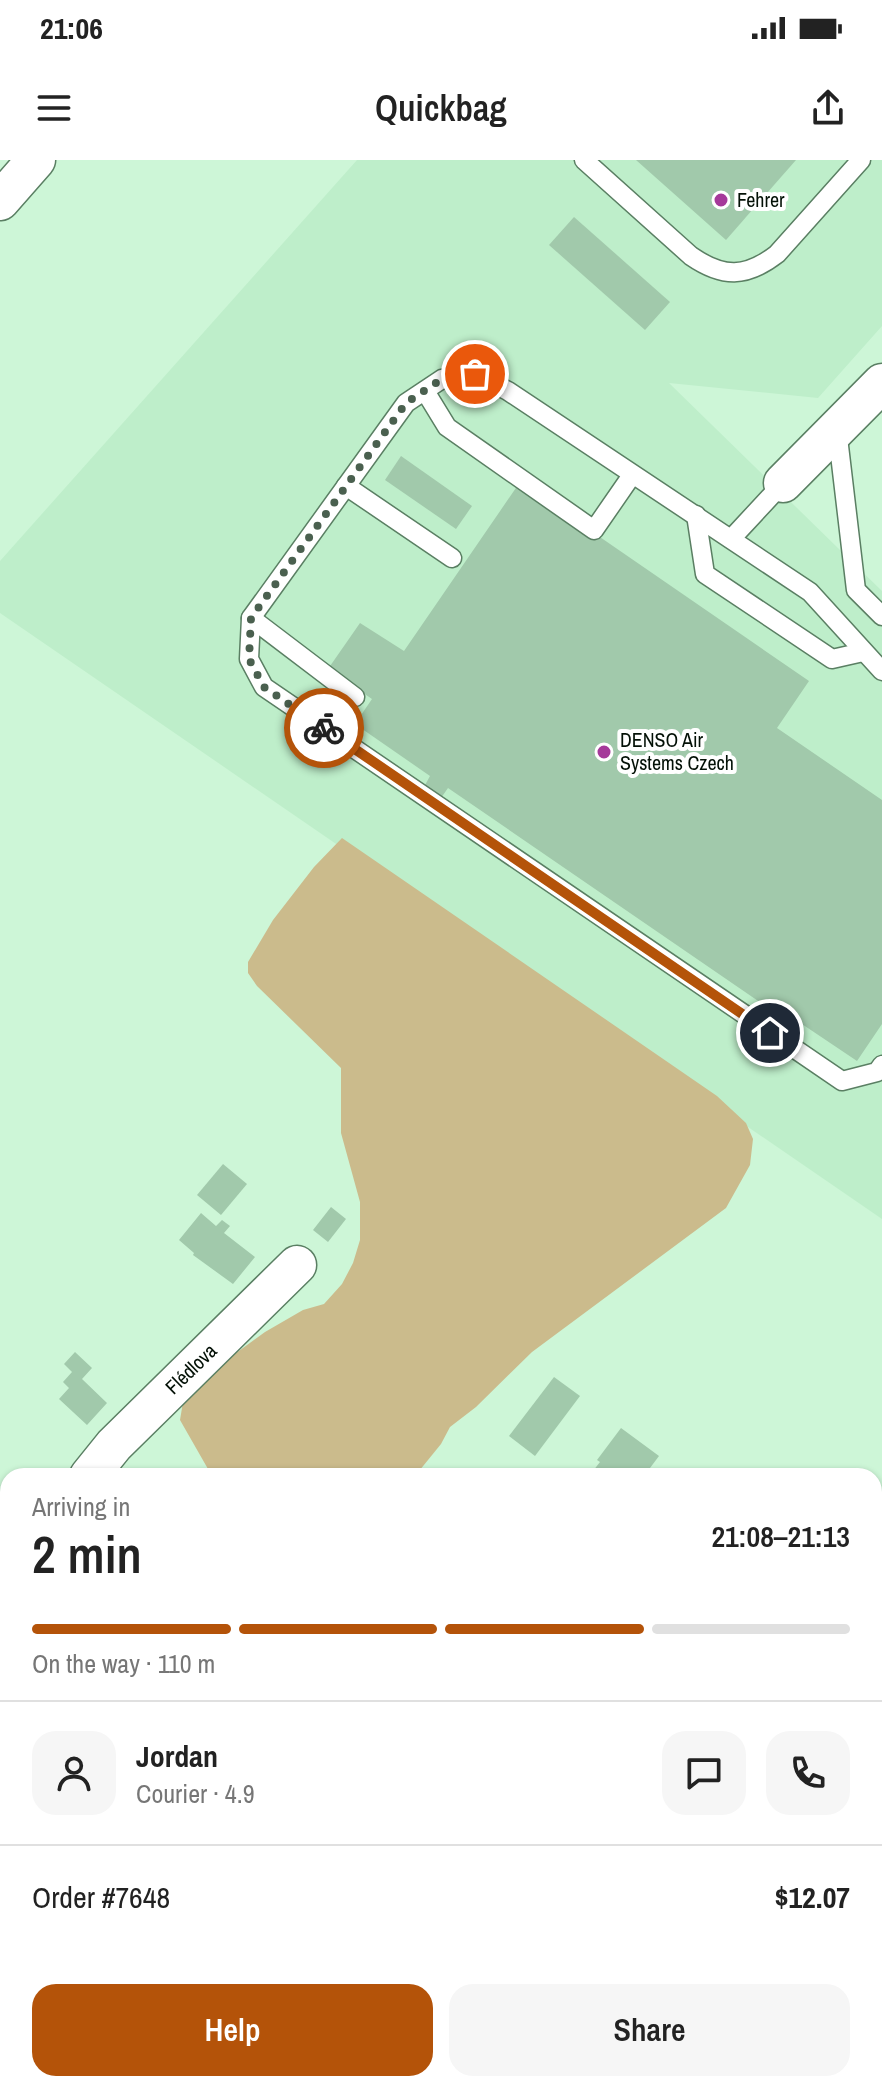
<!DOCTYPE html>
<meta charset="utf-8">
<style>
:root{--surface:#fff;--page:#f6f6f6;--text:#222;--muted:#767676;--line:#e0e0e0;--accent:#b45309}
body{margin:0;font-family:"Archivo Narrow",sans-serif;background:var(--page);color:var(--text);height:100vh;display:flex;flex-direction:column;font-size:30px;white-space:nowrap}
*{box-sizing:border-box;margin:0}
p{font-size:26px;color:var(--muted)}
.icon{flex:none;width:44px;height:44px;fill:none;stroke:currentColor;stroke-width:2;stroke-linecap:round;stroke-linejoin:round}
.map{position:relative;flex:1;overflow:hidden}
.sheet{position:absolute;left:0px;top:1308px;width:882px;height:624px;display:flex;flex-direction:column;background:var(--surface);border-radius:24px 24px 0 0;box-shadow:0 2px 6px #0004}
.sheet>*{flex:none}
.pin{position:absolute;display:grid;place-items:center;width:68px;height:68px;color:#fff;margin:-34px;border:4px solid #fff;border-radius:50%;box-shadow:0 2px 8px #0007}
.courier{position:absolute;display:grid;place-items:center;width:80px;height:80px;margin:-40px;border:6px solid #b45309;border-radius:50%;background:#fff;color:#222;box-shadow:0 2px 10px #0007}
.headline em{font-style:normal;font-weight:600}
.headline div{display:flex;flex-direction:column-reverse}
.headline{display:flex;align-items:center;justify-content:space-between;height:136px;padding:0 32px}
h1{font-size:52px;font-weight:600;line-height:60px}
.bar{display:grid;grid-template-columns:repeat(4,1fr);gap:12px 8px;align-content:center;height:96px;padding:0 32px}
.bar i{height:10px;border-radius:6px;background:var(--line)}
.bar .current{background:var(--accent)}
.bar p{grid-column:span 4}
.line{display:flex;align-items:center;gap:20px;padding:0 32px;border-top:2px solid var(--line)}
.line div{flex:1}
.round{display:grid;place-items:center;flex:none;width:84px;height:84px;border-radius:24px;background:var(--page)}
.cta{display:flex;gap:16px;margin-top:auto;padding:16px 32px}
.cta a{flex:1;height:92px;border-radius:24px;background:var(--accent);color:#fff;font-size:32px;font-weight:600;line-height:92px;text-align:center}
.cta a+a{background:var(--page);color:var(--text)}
.status{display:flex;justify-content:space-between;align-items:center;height:56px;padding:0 40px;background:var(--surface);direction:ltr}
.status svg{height:22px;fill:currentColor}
header{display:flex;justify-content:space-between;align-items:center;height:104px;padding:0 32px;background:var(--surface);font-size:36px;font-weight:600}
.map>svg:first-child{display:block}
.built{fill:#beeeca}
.green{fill:#cbbb8c}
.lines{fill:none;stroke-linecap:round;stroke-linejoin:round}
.stream{stroke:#4f785a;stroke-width:10}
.building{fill:#a1c9ab}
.service-casing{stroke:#5a7f63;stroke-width:21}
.minor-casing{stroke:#5a7f63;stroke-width:41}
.service{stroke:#fff;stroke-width:18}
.minor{stroke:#fff;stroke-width:38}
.done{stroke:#4a604f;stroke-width:8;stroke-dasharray:0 14.4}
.route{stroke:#b45309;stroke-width:10}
.poi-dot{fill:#a5399a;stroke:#fff;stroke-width:3}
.labels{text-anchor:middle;stroke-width:8;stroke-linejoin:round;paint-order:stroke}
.poi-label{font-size:20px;fill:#031006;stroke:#fff;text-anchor:start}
.street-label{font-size:20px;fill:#031006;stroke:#fff}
</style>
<div class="status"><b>21:06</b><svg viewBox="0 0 49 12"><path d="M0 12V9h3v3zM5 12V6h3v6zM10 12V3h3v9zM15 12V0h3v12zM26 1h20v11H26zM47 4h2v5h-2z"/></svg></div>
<header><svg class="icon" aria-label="menu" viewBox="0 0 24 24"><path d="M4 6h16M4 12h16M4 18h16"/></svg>Quickbag<svg class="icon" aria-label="share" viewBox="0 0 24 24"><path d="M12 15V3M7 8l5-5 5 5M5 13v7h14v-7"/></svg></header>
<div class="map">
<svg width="882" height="1932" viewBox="0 0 882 1932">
<rect width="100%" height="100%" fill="#cdf6d7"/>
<path class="built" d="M357,0H882V166L818,238L669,223L882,431V1059L0,453V401Z"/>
<path class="green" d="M342,678L717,936L746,963L753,979L750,1005L726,1048L532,1192L476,1247L450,1267L441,1284L415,1316H212L180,1260L183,1242L221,1204L265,1172L303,1150L324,1144L342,1124L353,1103L360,1080V1042L341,973V908L257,826L248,813V802L273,760L314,707Z"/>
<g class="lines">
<g class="stream">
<path d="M874,1705L882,1694"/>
<path d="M874,1889L882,1902"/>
</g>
</g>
<g class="building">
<path d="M636,0H796L726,80Z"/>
<path d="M574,57L670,142L645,170L549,85Z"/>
<path d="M401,296L472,346L456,369L385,320Z"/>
<path d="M520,322L809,521L777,568L882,640V864L857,901L790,856L786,860L448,628L441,638L424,627L430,616L355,564L372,539L328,509L360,463L404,491Z"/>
<path d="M223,1004L247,1024L221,1055L197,1035Z"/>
<path d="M331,1047L346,1059L328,1082L313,1070Z"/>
<path d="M201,1053L216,1066L222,1060L230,1066L224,1073L255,1097L233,1124L193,1095L194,1093L179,1080Z"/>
<path d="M75,1192L92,1208L82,1219L107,1243L87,1265L59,1239L69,1228L63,1222L72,1212L64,1204Z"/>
<path d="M554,1217L580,1236L535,1296L509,1276Z"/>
<path d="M621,1268L659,1296L644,1316H589L600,1302L597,1300Z"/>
<path d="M0,1589L8,1594V1626L2,1635L0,1633Z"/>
<path d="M8,1787V1810L0,1805Z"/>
<path d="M151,1924H209L220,1932H162Z"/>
<path d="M412,1924H453L447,1932H418L411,1926Z"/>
<path d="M469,1924H490L484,1932H479Z"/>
<path d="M646,1924H687L697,1932H640Z"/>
</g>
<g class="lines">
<g class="service-casing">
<g id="service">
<path d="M584,0L691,96C723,118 746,118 777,94L861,0"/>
<path d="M425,231L447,267L594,370L632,315"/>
<path d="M837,269L856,430L882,456"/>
<path d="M346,326L452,398"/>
<path d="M696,355L705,414L832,499L863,492"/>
<path d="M731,379L783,323"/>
<path d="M251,458L355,537"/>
<path d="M882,511L810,432L508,231L475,214L442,219L406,243L251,458L249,499L264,527L842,921L877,912L882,905"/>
</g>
</g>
<g class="minor-casing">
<g id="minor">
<path d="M0,41L36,0"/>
<path d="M783,323L882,223"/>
<path d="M89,1316L114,1285L297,1105"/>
<path d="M0,1424L8,1415"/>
<path d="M874,1425L882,1410"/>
<path d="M82,1932L86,1924"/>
<path d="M595,1932L600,1924"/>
</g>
</g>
<use href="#service" class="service"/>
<use href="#minor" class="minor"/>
</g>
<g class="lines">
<path class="done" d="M324,568L264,527L249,499L251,458L406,243L442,219L475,214"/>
<path class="route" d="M324,568L770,873"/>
</g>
<g class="poi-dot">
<circle cx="721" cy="40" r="8"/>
<circle cx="604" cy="592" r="8"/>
</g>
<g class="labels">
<g class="poi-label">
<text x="737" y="47">Fehrer</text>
<text x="620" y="587">DENSO Air<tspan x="620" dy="23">Systems Czech</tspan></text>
</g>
<g class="street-label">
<text transform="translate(191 1209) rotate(-44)" y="7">Flédlova</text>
</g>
</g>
</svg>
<div class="pin" style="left:475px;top:214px;background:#ea580c"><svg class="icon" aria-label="bag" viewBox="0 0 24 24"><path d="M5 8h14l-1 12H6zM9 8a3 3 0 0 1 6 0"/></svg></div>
<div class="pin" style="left:770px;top:873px;background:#1f2937"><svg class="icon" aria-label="home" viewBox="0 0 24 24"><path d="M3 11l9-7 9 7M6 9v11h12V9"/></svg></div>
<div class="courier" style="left:324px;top:568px"><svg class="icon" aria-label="bike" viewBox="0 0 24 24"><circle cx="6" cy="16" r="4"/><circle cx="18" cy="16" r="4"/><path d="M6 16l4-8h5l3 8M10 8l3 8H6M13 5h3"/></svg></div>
<section class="sheet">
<div class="headline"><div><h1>2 min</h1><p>Arriving in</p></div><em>21:08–21:13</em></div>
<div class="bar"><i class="current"></i><i class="current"></i><i class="current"></i><i></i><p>On the way · 110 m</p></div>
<div class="line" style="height:144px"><a class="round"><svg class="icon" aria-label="person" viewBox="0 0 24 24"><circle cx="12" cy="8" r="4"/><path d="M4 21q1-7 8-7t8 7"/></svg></a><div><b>Jordan</b><p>Courier · 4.9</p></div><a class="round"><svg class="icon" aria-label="chat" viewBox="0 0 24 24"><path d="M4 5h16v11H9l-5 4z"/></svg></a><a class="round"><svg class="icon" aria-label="phone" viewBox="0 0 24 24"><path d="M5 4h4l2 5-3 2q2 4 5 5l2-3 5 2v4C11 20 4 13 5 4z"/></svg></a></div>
<div class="line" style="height:104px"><div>Order #7648</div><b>$12.07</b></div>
<div class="cta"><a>Help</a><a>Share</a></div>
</section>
</div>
